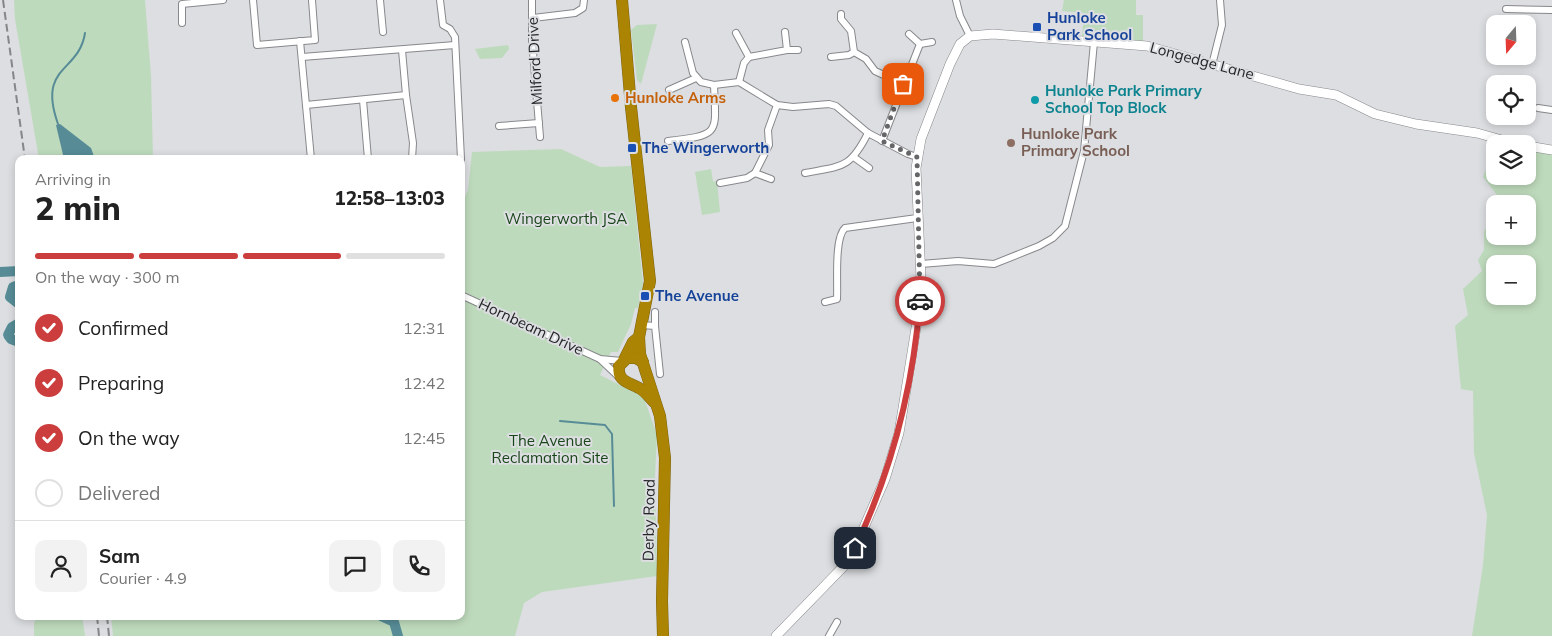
<!DOCTYPE html>
<meta charset="utf-8">
<style>
:root{--surface:#fff;--page:#f2f2f2;--text:#222;--muted:#767676;--line:#e0e0e0;--accent:#cc3d3d}
body{margin:0;font-family:Mulish,sans-serif;background:var(--page);color:var(--text);height:100vh;display:flex;flex-direction:column;font-size:19px;white-space:nowrap}
*{box-sizing:border-box;margin:0}
p{font-size:16px;color:var(--muted)}
.icon{flex:none;width:28px;height:28px;fill:none;stroke:currentColor;stroke-width:2;stroke-linecap:round;stroke-linejoin:round}
.map{position:relative;flex:1;overflow:hidden}
.side{position:absolute;left:15px;top:155px;width:450px;height:465px;display:flex;flex-direction:column;background:var(--surface);border-radius:10px;box-shadow:0 2px 8px #0003}
.side>*{flex:none}
.needle{width:32px;rotate:199deg}
.tools{position:absolute;left:1486px;top:15px;display:grid;gap:10px}
.tools a{display:grid;place-items:center;width:50px;height:50px;border-radius:10px;background:var(--surface);box-shadow:0 2px 8px #0003;font-size:25px}
.pin{position:absolute;display:grid;place-items:center;width:42px;height:42px;color:#fff;margin:-21px;border-radius:10px;box-shadow:0 2px 8px #0006}
.courier{position:absolute;display:grid;place-items:center;width:50px;height:50px;margin:-25px;border:4px solid #cc3d3d;border-radius:50%;background:#fff;color:#222;box-shadow:0 1px 6px #0007}
.overview em{font-style:normal;font-weight:800}
.overview div{display:flex;flex-direction:column-reverse}
.overview{display:flex;align-items:center;justify-content:space-between;height:85px;padding:0 20px}
h1{font-size:32px;font-weight:800;line-height:38px}
.bar{display:grid;grid-template-columns:repeat(4,1fr);gap:8px 5px;align-content:center;height:60px;padding:0 20px}
.bar i{height:6px;border-radius:4px;background:var(--line)}
.bar .selected{background:var(--accent)}
.bar p{grid-column:span 4}
.line{display:flex;align-items:center;gap:12px;padding:0 20px;border-top:1px solid var(--line)}
.line div{flex:1}
.round{display:grid;place-items:center;flex:none;width:52px;height:52px;border-radius:10px;background:var(--page)}
ol{padding:0 20px;list-style:none}
li{display:flex;align-items:center;gap:15px;height:55px}
li p{margin-inline-start:auto}
li .icon{padding:5px;border-radius:50%;background:var(--accent);color:#fff;stroke-width:4}
li:last-child{color:var(--muted)}
li i{width:28px;height:28px;border:2px solid var(--line);border-radius:50%}
.map>svg:first-child{display:block}
.green{fill:#bedabc;fill-rule:evenodd}
.water{fill:#578c97}
.lines{fill:none;stroke-linecap:round;stroke-linejoin:round}
.stream{stroke:#578c97;stroke-width:2}
.river{stroke:#578c97;stroke-width:10}
.street-casing{stroke:#87888b;stroke-width:8}
.secondary-casing{stroke:#87888b;stroke-width:10}
.highway-casing{stroke:#7c630f;stroke-width:12}
.street{stroke:#fff;stroke-width:6}
.secondary{stroke:#fff;stroke-width:9}
.highway{stroke:#ac8403;stroke-width:11}
.rail{stroke:#848688;stroke-width:2;stroke-dasharray:8 4;stroke-linecap:butt}
.done{stroke:#646667;stroke-width:5;stroke-dasharray:0 9}
.route{stroke:#cc3d3d;stroke-width:6}
.transit-dot{fill:#1a4fb4;stroke:#dcdee1;stroke-width:2}
.food-dot{fill:#e8710a;stroke:#dcdee1;stroke-width:2}
.culture-dot{fill:#0f9aa8;stroke:#dcdee1;stroke-width:2}
.education-dot{fill:#8d6e63;stroke:#dcdee1;stroke-width:2}
.labels{text-anchor:middle;stroke-width:4;stroke-linejoin:round;paint-order:stroke}
.transit-label{font-size:15px;font-weight:bold;fill:#164399;stroke:#dcdee1;text-anchor:start}
.street-label{font-size:15px;fill:#242526;stroke:#dcdee1}
.culture-label{font-size:15px;font-weight:bold;fill:#0d838f;stroke:#dcdee1;text-anchor:start}
.food-label{font-size:15px;font-weight:bold;fill:#c56008;stroke:#dcdee1;text-anchor:start}
.education-label{font-size:15px;font-weight:bold;fill:#785e54;stroke:#dcdee1;text-anchor:start}
.park-label{font-size:15px;fill:#194619;stroke:#dcdee1}
</style>
<div class="map">
<svg width="1552" height="636" viewBox="0 0 1552 636">
<rect width="100%" height="100%" fill="#dcdee1"/>
<g class="green">
<path d="M14,0H145L151,76L153,159H39L15,19Z"/>
<path d="M1064,0H1136V15H1143V43L1082,36L1084,13L1062,11Z"/>
<path d="M657,24L641,84L637,80L631,30L637,25Z"/>
<path d="M508,45L509,49L502,58L480,59L475,49Z"/>
<path d="M1493,141L1503,144H1495V176H1528V150L1552,154V636H1472L1483,565L1487,515L1474,453L1473,391L1461,389L1455,326L1468,315L1463,289L1482,271L1478,260L1484,250V232L1495,210V236H1528V204H1498L1500,199L1483,177L1490,160ZM1495,264H1528V296H1495Z"/>
<path d="M561,149L600,167L631,166L643,284L638,308H635L631,324L618,352H611L600,375L638,394L645,401L657,435L655,477L657,576L542,592L524,603L515,636H113L111,616H461V206L468,190L472,152Z"/>
<path d="M711,169L713,181L717,182L720,212L702,215L695,172Z"/>
<path d="M37,616H82L85,636H34V623Z"/>
</g>
<path class="water" d="M60,124L91,148L95,159H64L56,125Z"/>
<g class="lines">
<g class="stream">
<path d="M58,124C37,65 79,73 85,33"/>
<path d="M560,421L605,425L612,434L614,506"/>
</g>
<g class="river">
<path d="M0,272L19,271"/>
<path d="M19,285L13,287L10,297L19,304"/>
<path d="M19,323L12,327L8,335L11,339L19,342"/>
<path d="M381,616L394,622L398,636"/>
</g>
<g class="street-casing">
<g id="street">
<path d="M253,0L257,45L315,40L312,0"/>
<path d="M380,0L383,32"/>
<path d="M440,0L443,25L450,29L455,37L461,159"/>
<path d="M532,0V40L540,137"/>
<path d="M956,0L960,16L970,36"/>
<path d="M1506,9L1552,10"/>
<path d="M841,14V19L851,31L854,52L866,59L875,71L903,84"/>
<path d="M533,18L575,13L583,8L584,0"/>
<path d="M182,23V4L223,0"/>
<path d="M736,33L749,57L787,50L785,32"/>
<path d="M300,41L311,159"/>
<path d="M685,42L693,73L701,82L714,85L739,82L777,105L793,107L829,104L836,106L868,133L908,154L917,157"/>
<path d="M920,44L932,42"/>
<path d="M402,50L406,95L413,143L412,159"/>
<path d="M787,50H798"/>
<path d="M302,57L455,45"/>
<path d="M831,57L849,55L854,52"/>
<path d="M1212,65L1222,25L1220,0"/>
<path d="M739,82L744,63L749,57"/>
<path d="M669,90L696,78"/>
<path d="M363,100L368,159"/>
<path d="M306,105L406,95"/>
<path d="M1538,108L1552,110"/>
<path d="M499,126L539,123"/>
<path d="M668,141C721,135 716,134 714,85"/>
<path d="M882,141L920,44L909,34"/>
<path d="M855,158L869,168"/>
<path d="M755,173L769,145L768,130L777,105"/>
<path d="M805,173C842,166 850,169 868,133"/>
<path d="M720,183L747,178L755,173L771,179"/>
<path d="M921,264L958,261L994,264L1039,246L1053,238L1065,226L1084,151L1094,42"/>
<path d="M461,295L600,359L622,361"/>
<path d="M825,302L837,299C838,283 834,238 845,228L917,218"/>
<path d="M655,312V326"/>
<path d="M642,325L655,326L660,374"/>
<path d="M601,360L619,377"/>
<path d="M829,636L837,622"/>
</g>
</g>
<g class="secondary-casing">
<g id="secondary">
<path d="M1528,146L1552,150"/>
<path d="M776,636L843,567L855,548L885,479L899,433L920,303L921,278L916,168L921,139L950,64L960,44L970,36L993,34L1147,46L1299,89L1336,95L1375,114L1416,124L1477,133L1516,144"/>
</g>
</g>
<g class="highway-casing">
<g id="highway">
<path d="M622,0L631,107L650,281L639,337L640,354L660,416L665,458L662,601L663,636"/>
<path d="M624,360L633,342L639,337"/>
<path d="M643,362L636,358H627L619,366C617,382 629,382 639,388C645,391 649,397 654,402"/>
</g>
</g>
<use href="#street" class="street"/>
<use href="#secondary" class="secondary"/>
<use href="#highway" class="highway"/>
<g class="rail">
<path d="M3,0L25,159"/>
<path d="M97,616L99,636"/>
<path d="M107,616L109,636"/>
</g>
</g>
<g class="lines">
<path class="done" d="M903,84L882,141L917,157L920,301"/>
<path class="route" d="M855,548C892,470 913,387 920,301"/>
</g>
<g class="transit-dot">
<rect x="1032" y="22" width="10" height="10" rx="2.5"/>
<rect x="627" y="143" width="10" height="10" rx="2.5"/>
<rect x="640" y="291" width="10" height="10" rx="2.5"/>
</g>
<circle class="food-dot" cx="615" cy="98" r="5"/>
<circle class="culture-dot" cx="1035" cy="100" r="5"/>
<circle class="education-dot" cx="1011" cy="143" r="5"/>
<g class="labels">
<g class="transit-label">
<text x="1047" y="23">Hunloke<tspan x="1047" dy="17">Park School</tspan></text>
<text x="642" y="153">The Wingerworth</text>
<text x="655" y="301">The Avenue</text>
</g>
<g class="street-label">
<text transform="translate(535 61) rotate(-93)" y="5">Milford Drive</text>
<text transform="translate(1202 61) rotate(15)" y="5">Longedge Lane</text>
<text transform="translate(531 327) rotate(25)" y="5">Hornbeam Drive</text>
<text transform="translate(649 520) rotate(-89)" y="5">Derby Road</text>
</g>
<g class="culture-label">
<text x="1045" y="96">Hunloke Park Primary<tspan x="1045" dy="17">School Top Block</tspan></text>
</g>
<g class="food-label">
<text x="625" y="103">Hunloke Arms</text>
</g>
<g class="education-label">
<text x="1021" y="139">Hunloke Park<tspan x="1021" dy="17">Primary School</tspan></text>
</g>
<g class="park-label">
<text x="566" y="224">Wingerworth JSA</text>
<text x="550" y="446">The Avenue<tspan x="550" dy="17">Reclamation Site</tspan></text>
</g>
</g>
</svg>
<div class="tools">
<a><svg class="needle" viewBox="-14 -14 28 28"><path d="M0-13l5 13h-10z" fill="#e53935"/><path d="M0 13l5-13h-10z" fill="#767676"/></svg></a>
<a><svg class="icon" aria-label="locate" viewBox="0 0 24 24"><circle cx="12" cy="12" r="6"/><path d="M12 2v4M12 18v4M2 12h4M18 12h4"/></svg></a>
<a><svg class="icon" aria-label="layers" viewBox="0 0 24 24"><path d="M12 4l9 5-9 5-9-5zM3 14l9 5 9-5"/></svg></a>
<a>+</a>
<a>−</a>
</div>
<div class="pin" style="left:903px;top:84px;background:#ea580c"><svg class="icon" aria-label="bag" viewBox="0 0 24 24"><path d="M5 8h14l-1 12H6zM9 8a3 3 0 0 1 6 0"/></svg></div>
<div class="pin" style="left:855px;top:548px;background:#1f2937"><svg class="icon" aria-label="home" viewBox="0 0 24 24"><path d="M3 11l9-7 9 7M6 9v11h12V9"/></svg></div>
<div class="courier" style="left:920px;top:301px"><svg class="icon" aria-label="car" viewBox="0 0 24 24"><path d="M5 17H2v-5l4-1 3-4h7l3 4 3 1v5h-3M9 17h6M6 11h13"/><circle cx="7" cy="17" r="2"/><circle cx="17" cy="17" r="2"/></svg></div>
<section class="side">
<div class="overview"><div><h1>2 min</h1><p>Arriving in</p></div><em>12:58–13:03</em></div>
<div class="bar"><i class="selected"></i><i class="selected"></i><i class="selected"></i><i></i><p>On the way · 300 m</p></div>
<ol>
<li><svg class="icon" aria-label="check" viewBox="0 0 24 24"><path d="M5 12l5 5 9-10"/></svg>Confirmed<p>12:31</p></li>
<li><svg class="icon" aria-label="check" viewBox="0 0 24 24"><path d="M5 12l5 5 9-10"/></svg>Preparing<p>12:42</p></li>
<li><svg class="icon" aria-label="check" viewBox="0 0 24 24"><path d="M5 12l5 5 9-10"/></svg>On the way<p>12:45</p></li>
<li><i></i>Delivered</li>
</ol>
<div class="line" style="height:90px"><a class="round"><svg class="icon" aria-label="person" viewBox="0 0 24 24"><circle cx="12" cy="8" r="4"/><path d="M4 21q1-7 8-7t8 7"/></svg></a><div><b>Sam</b><p>Courier · 4.9</p></div><a class="round"><svg class="icon" aria-label="chat" viewBox="0 0 24 24"><path d="M4 5h16v11H9l-5 4z"/></svg></a><a class="round"><svg class="icon" aria-label="phone" viewBox="0 0 24 24"><path d="M5 4h4l2 5-3 2q2 4 5 5l2-3 5 2v4C11 20 4 13 5 4z"/></svg></a></div>
</section>
</div>
